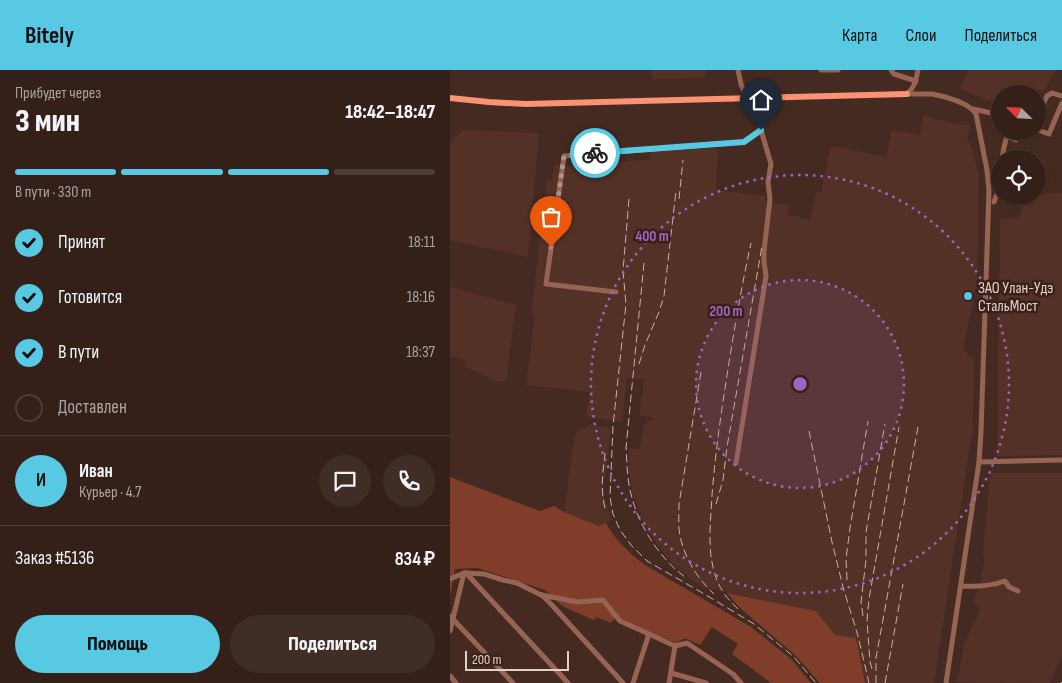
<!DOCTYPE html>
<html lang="ru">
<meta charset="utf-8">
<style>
:root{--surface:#342019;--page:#3f2d26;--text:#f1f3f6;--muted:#a9a3a2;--line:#4e3e38;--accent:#57c9e3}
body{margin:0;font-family:"Sofia Sans Condensed",sans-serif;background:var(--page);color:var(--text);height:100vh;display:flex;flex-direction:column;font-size:19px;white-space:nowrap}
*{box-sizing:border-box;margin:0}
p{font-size:16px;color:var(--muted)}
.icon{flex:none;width:28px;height:28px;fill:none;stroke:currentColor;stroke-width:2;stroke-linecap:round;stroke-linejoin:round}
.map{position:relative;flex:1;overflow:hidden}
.sheet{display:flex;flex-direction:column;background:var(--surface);width:450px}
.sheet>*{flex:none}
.needle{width:32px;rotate:294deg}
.fabs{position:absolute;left:541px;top:15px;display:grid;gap:10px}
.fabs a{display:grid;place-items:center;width:55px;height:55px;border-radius:50%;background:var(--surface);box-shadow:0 1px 4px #0004,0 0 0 1px var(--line);font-size:25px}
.scale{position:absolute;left:15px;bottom:12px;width:104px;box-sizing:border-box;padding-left:5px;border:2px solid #e2d0ca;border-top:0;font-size:14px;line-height:18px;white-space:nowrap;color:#e2d0ca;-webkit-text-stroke:4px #3a2018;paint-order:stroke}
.pin{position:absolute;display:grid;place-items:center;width:42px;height:42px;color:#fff;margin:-51px -21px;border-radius:50% 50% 50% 0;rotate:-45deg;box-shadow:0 0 5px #0007}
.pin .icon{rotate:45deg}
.courier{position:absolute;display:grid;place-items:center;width:50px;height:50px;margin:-25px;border:4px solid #57c9e3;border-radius:50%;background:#fff;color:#222;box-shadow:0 1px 6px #0007}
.headline em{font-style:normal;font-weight:800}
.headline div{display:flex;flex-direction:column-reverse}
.headline{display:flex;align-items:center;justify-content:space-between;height:85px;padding:0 15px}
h1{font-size:32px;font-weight:800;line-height:38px}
.bar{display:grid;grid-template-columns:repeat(4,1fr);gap:8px 5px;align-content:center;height:60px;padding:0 15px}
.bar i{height:6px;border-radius:4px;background:var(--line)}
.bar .active{background:var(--accent)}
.bar p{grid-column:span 4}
.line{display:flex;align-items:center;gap:12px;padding:0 15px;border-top:1px solid var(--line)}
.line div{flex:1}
.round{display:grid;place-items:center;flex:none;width:52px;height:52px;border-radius:26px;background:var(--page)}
ol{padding:0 15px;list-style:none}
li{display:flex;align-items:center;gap:15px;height:55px}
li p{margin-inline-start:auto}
li .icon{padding:5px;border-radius:50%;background:var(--accent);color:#111;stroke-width:4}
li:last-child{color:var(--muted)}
li i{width:28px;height:28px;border:2px solid var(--line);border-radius:50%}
.primary-button{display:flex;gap:10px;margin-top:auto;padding:10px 15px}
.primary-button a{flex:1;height:58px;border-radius:30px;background:var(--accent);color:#111;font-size:20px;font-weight:800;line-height:58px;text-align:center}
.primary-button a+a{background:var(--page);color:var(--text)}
header{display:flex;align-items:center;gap:30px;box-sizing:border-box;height:70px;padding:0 25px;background:var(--accent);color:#111}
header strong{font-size:24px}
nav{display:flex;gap:28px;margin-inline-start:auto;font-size:18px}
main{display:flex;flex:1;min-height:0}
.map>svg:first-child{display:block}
.built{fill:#533127}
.green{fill:#803e2a}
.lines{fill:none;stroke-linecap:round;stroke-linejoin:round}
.minor{stroke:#976454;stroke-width:5}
.major{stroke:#fb9272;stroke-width:6}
.rail{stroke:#c5b2ab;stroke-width:1;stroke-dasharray:8 4;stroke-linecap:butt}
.done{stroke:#ab968f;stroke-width:5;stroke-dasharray:0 9}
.route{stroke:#57c9e3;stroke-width:6}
.ring{fill:none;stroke:#9f65c3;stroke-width:2.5;stroke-dasharray:2.5 5}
.poi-dot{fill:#57c9e3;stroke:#3a2018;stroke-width:2}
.labels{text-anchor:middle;stroke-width:5;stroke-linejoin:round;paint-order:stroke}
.poi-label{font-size:16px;fill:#e2d0ca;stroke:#3a2018;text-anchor:start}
.centre{fill:#9f65c3;stroke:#3a2018;stroke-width:2.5}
.ring-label{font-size:15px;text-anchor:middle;font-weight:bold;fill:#9f65c3;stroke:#3a2018;stroke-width:5;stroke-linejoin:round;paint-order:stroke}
</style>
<header>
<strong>Bitely</strong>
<nav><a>Карта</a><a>Слои</a><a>Поделиться</a></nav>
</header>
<main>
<section class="sheet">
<div class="headline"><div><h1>3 мин</h1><p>Прибудет через</p></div><em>18:42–18:47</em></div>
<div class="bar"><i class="active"></i><i class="active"></i><i class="active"></i><i></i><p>В пути · 330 m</p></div>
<ol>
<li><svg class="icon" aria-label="check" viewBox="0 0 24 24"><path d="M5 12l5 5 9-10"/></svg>Принят<p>18:11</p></li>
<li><svg class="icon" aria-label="check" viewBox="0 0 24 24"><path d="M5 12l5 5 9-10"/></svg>Готовится<p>18:16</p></li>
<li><svg class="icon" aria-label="check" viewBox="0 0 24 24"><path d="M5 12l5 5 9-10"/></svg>В пути<p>18:37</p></li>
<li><i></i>Доставлен</li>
</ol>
<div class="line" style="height:90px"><b class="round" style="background:var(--accent);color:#111">И</b><div><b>Иван</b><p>Курьер · 4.7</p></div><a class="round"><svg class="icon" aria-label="chat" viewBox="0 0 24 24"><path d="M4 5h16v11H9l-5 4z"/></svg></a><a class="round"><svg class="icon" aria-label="phone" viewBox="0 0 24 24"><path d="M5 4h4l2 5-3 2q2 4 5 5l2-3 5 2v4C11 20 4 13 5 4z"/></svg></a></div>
<div class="line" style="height:65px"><div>Заказ #5136</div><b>834 ₽</b></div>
<div class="primary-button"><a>Помощь</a><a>Поделиться</a></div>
</section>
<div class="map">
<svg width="612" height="613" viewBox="0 0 612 613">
<rect width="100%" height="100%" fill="#452a21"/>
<g class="built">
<path d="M202,0H255V8L202,9Z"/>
<path d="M518,0H606L593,22L580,16L573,24H550V36L510,18Z"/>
<path d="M474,44L488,50L516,55L520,54L517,73H520L529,106L527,210L513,281L524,288L523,356L484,613H415L406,568L385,565L366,541L252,517L231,501L220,491L207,475L195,455L183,425L179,401L178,378L190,379L194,353L202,350L201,347L189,345L194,309L177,308L172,352L139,347L136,345L140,322L76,315L85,245L81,244L97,109L102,110L104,95L151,98L152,94L201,89V81L268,78L266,120L315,126L316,132L339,135L338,144L360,151L366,121L371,122L381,76L436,87L442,60L470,65Z"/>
<path d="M13,60L89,63L78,187L0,170V73Z"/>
<path d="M612,123V385L547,386L550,149L569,148L575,126H588V124Z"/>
<path d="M0,217L66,235L56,311L48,312L14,296L16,290L0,286Z"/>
<path d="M140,354L161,358L154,415L155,429L162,450L149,456L114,442L125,364Z"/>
<path d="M540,403H612V586L600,613L505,612L509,603L514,574L531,538L524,534L525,524L530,516L535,485H533Z"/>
</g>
<g class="green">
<path d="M0,407L90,441L104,436L114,442L149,456L156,453C165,470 180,484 195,495L301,557L342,590L361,613H321L282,584L288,574L262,557L250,575L235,568L226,573L165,548L161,553L146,547L144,550L112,536L95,520L28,498L5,499L0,526Z"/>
<path d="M277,523L366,541L385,565L406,568L415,613H370L346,586L289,537Z"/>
</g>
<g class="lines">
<g class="minor">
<path d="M288,0L291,14L297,29"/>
<path d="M371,0H388"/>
<path d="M441,0L444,4L466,11"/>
<path d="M458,23C465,17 466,9 468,0"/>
<path d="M457,24C466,24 474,24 482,24C494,26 520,33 526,44L537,100L539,120L531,362L529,392L496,613"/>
<path d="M523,39L550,45"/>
<path d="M588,45L597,26L602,23L612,26"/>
<path d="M588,60L599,64L612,33"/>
<path d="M552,89L554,77L557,66L566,70L570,61"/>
<path d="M544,132L550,115"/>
<path d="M166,222L96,214L114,86L294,72L311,60L307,28"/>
<path d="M529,392L612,390"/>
<path d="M286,393L316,206L314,192V181L320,129L318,112L321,94L311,60"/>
<path d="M16,503L118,613"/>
<path d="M0,509L14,503L34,504L53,510L67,513L91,525L128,532L153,530L170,551L199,564L183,613"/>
<path d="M511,516C526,517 541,516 555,511L559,517L568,521"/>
<path d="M92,525L101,534L173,613"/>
<path d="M0,546L63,613"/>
<path d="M0,561L14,503"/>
<path d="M199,564L225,576L219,613"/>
<path d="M225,576L237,573L283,604L291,613"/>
<path d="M221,603L256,613"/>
<path d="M0,606L6,613"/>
</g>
<path class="major" d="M0,28L39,32L76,34L457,24"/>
<g class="rail">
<path d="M179,129L173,201L176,234L163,356L160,427L163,444L170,460L181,475L197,491L256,525L304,554L344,587L366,613"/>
<path d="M229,129L233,90"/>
<path d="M194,193L176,378C177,394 177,409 181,424C188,455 210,489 235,507"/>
<path d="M189,294L195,275L209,242L214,226L226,121"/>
<path d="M251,302L229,434C229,445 228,456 230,466C235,489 247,508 264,524"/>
<path d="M359,361L382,472L393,517L408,566L419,613"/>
<path d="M266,434L273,410L277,377L312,176"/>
<path d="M155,438C150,419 153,402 155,383"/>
<path d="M397,510L396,489L400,458L418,351"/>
<path d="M288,539C276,528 268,517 264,501C257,476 261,450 262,425C265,387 270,350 276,312C283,266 291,219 301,173"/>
<path d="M413,546L411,532L416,490V462L435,354"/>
<path d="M422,599L420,592L417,550L419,529L449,357"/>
<path d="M426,613V588L468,357"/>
<path d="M435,613L453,514"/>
<path d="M611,613L612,612"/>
</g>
</g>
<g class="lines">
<path class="done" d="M101,177L114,86L145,83"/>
<path class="route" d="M145,83L294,72L311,60"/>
</g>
<circle cx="350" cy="314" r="104" fill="#9f65c3" fill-opacity=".12"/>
<g class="ring">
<circle cx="350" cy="314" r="104"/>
<circle cx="350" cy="314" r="209"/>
</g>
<circle class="poi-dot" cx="518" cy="226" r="5"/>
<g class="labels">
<g class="poi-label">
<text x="528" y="223">ЗАО Улан-Удэ<tspan x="528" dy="18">СтальМост</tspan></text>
</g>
</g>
<circle cx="350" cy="314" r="8" class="centre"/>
<g class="ring-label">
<text x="202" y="171">400 m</text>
<text x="276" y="246">200 m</text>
</g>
</svg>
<div class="fabs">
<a><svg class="needle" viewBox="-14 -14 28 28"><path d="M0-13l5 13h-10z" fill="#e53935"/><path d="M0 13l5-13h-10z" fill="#a9a3a2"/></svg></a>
<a><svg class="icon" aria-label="locate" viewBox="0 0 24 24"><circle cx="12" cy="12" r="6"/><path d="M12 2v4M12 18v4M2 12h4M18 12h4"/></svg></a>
</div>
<div class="scale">200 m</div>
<div class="pin" style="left:101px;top:177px;background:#ea580c"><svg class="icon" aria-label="bag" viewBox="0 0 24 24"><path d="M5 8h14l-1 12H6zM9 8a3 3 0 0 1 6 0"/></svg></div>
<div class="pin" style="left:311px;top:60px;background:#1f2937"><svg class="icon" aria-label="home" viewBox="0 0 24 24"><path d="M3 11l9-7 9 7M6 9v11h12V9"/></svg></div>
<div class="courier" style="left:145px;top:83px"><svg class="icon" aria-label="bike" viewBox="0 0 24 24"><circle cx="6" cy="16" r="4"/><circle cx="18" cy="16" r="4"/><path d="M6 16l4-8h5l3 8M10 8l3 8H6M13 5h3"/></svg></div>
</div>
</main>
